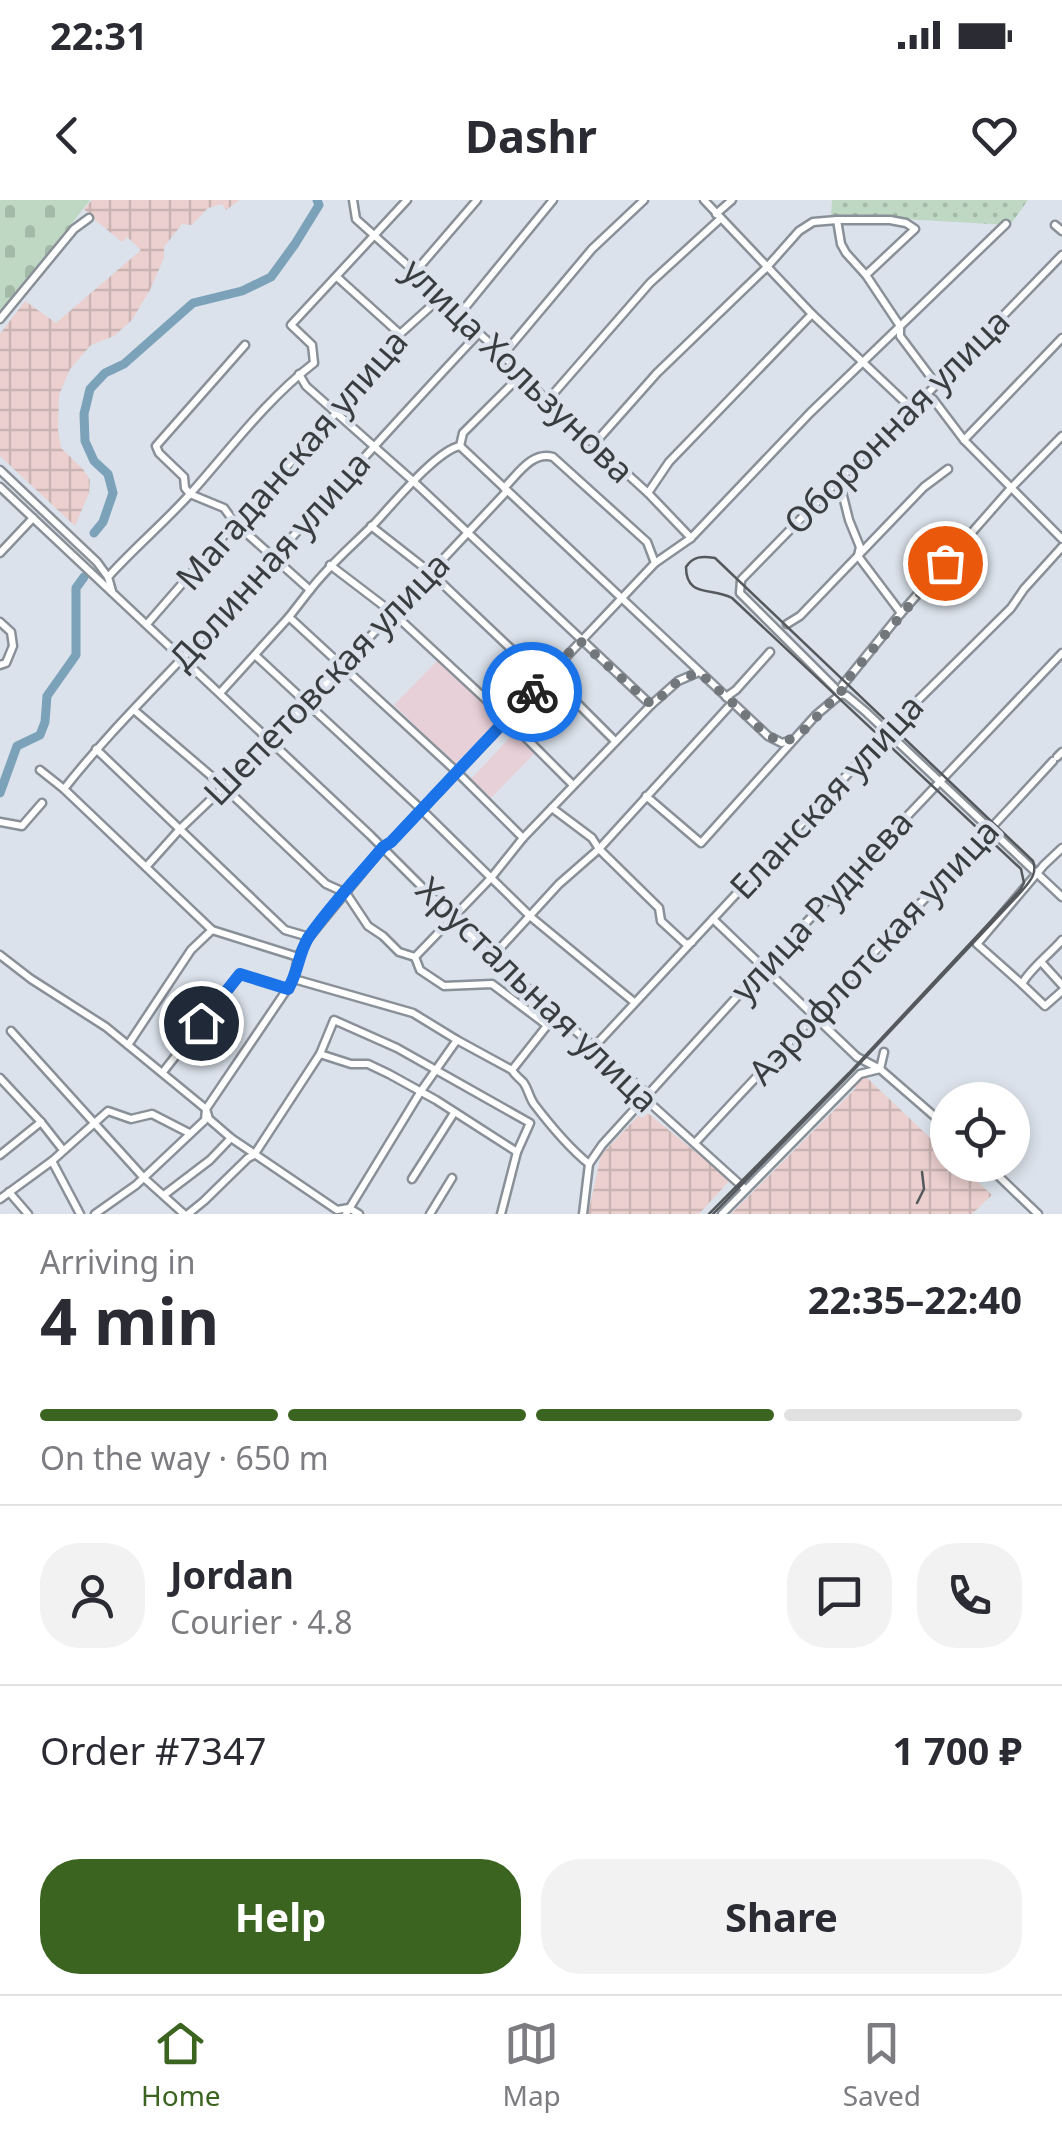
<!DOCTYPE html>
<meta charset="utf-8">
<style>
:root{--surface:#fff;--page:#f2f2f3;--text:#2b2b33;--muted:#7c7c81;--line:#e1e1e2;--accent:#3b6420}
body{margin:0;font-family:"Noto Sans",sans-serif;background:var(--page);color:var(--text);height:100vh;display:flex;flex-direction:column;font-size:38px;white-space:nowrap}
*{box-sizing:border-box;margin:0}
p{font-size:32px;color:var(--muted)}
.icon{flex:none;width:55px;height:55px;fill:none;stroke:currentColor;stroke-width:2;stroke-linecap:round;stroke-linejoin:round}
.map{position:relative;height:1014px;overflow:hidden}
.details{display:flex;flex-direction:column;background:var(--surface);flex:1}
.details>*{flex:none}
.buttons{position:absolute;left:930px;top:882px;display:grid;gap:20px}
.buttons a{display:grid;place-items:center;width:100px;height:100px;border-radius:50%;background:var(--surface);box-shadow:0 5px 15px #0003;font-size:50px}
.pin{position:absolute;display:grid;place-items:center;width:85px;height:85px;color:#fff;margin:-42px;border:5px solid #fff;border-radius:50%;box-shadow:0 2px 10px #0007}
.courier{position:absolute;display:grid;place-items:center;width:100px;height:100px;margin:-50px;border:8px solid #1a73e8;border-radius:50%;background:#fff;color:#222;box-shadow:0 2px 12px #0007}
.overview em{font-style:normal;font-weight:700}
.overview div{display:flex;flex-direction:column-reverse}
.overview{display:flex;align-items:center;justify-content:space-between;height:170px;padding:0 40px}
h1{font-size:65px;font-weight:700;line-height:75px}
.bar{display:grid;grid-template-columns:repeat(4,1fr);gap:15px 10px;align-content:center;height:120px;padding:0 40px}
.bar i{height:12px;border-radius:8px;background:var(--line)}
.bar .selected{background:var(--accent)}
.bar p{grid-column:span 4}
.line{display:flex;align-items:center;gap:25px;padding:0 40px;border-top:2px solid var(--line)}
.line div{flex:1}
.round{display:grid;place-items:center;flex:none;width:105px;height:105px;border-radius:40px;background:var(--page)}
.button{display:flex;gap:20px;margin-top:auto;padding:20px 40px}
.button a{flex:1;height:115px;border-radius:40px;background:var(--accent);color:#fff;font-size:40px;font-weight:700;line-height:115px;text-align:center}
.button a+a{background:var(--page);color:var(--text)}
.status{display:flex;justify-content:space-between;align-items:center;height:70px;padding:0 50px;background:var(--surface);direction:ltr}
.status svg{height:28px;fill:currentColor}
header{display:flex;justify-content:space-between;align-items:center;height:130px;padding:0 40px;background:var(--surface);font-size:45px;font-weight:700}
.tab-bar{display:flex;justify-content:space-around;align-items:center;height:140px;border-top:2px solid var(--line);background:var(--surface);font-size:28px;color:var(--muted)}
.tab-bar a{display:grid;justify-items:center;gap:5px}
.tab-bar .selected{color:var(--accent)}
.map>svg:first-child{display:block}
.industrial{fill:url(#industrial-grid)}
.education{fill:#e8d0d8}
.cemetery{fill:url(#cemetery-stones)}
.garden{fill:url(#garden-dots)}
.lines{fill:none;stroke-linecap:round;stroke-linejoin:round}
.river{stroke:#7ba2b9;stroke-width:9}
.minor-casing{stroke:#8a9098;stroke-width:11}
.minor{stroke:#fff;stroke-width:6}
.tram{stroke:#55595d;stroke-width:2.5}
.done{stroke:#72777c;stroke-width:10;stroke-dasharray:0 18}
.route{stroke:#1a73e8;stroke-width:12}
.labels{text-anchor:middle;stroke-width:9;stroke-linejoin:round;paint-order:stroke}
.street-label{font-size:35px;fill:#3a3d40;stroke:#dbe2eb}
</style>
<div class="status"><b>22:31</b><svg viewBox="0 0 49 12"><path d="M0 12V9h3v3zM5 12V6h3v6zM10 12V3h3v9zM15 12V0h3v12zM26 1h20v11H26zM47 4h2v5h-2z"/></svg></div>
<header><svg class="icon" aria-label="back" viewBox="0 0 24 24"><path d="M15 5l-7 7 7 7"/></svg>Dashr<svg class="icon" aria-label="heart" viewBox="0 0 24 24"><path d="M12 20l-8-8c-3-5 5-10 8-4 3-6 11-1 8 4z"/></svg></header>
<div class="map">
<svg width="1062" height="1014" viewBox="0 0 1062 1014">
<defs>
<pattern id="industrial-grid" width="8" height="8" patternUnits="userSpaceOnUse" patternTransform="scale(2.5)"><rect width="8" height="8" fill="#ebd0cf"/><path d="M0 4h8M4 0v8" fill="none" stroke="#cab4b3"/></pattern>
<pattern id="cemetery-stones" width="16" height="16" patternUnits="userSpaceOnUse" patternTransform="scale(2.5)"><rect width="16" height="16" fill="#bed8c4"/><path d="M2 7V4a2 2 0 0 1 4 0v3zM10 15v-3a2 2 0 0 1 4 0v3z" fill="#a4baa9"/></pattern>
<pattern id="garden-dots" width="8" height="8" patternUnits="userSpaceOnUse" patternTransform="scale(2.5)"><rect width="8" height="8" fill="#bed8c4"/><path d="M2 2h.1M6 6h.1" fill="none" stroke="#a4baa9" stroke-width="1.8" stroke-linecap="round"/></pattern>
</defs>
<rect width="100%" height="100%" fill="#dbe2eb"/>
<g class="industrial">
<path d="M92,0H240L226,10L222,4L208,8L192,25L182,24L164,47V58L150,90L132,120L114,136L91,145L70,169L59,195L58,229L61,248L83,269L90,280L89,293L75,326L0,256V134L25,101L56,123L141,50L127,37L122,42L94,19L84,9Z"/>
<path d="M864,875L947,954L948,965H959L992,995L972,1014H731L851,893L856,888L854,885Z"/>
<path d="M644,910L730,980L699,1014H588L601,955Z"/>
</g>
<g class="education">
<path d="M438,460L499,519L455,564L394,505Z"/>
<path d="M515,532L536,552L491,598L471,579Z"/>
</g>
<path class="cemetery" d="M0,0H90L0,116Z"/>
<path class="garden" d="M832,0H1028L1010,25L831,15Z"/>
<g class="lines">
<g class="river">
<path d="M94,333L103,322L113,293L108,274L94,261L85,241L84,214L90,189L105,173L124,164L193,103L242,91L271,77L295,44L319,5L317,0"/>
<path d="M0,593L17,546L40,535L45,522L47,496L76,455V388L84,377"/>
</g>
<g class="minor-casing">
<g id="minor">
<path d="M353,0L356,19L415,72L440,98L503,155L547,201L648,293L691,338"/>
<path d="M704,0L812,114L910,207"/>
<path d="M716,14L732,0"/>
<path d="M837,20L841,44L846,53L866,75L900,126V136L936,184"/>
<path d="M1055,25L1062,31"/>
<path d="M1062,55L929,192L910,207L741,380L740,393L841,494L847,496L866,512L1062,697"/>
<path d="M415,72L477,0"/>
<path d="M337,77L400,134"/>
<path d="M459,115L553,0"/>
<path d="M0,119L74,29L89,18"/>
<path d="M245,145L156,246L159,253L184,277L185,288L190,294L224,308L235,323L310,390L289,417L457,572L523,638"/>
<path d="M503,155L592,49L644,0"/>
<path d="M299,174L306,186L413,281L651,505"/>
<path d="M924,195L933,199L964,240L1062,339"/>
<path d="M547,201L650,83L720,19"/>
<path d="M964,240L1062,138"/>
<path d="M594,244L657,173L767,67L799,31L813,22L837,20H890L906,23L915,29L866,75"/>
<path d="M460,246L768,536L782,543L792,540"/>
<path d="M0,270L97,362L108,377L112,391"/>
<path d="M839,280L849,320L860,347L858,356L901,413"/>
<path d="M0,287L370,635L492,757L647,894L651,904L745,989"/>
<path d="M504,288C518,274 532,251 553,257L647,342L655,363"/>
<path d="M648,293L669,262L812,114"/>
<path d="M371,326L431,373L544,480"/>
<path d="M0,353L33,318"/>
<path d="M330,365L393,413L507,519L573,585"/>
<path d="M108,377C134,348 164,323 191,293C231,248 266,200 314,163L312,145L291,125L407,0"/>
<path d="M310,390C331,363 351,347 375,323C393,304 437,250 460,246L463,233L521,175"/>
<path d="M0,422L11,432L13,446L6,463L0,465"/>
<path d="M147,424L235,323L337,212L400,134L440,98"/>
<path d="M787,424L800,416L924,287L948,269"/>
<path d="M255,455L422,610L531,717L634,802"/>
<path d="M549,475L615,541"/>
<path d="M220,493L289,417"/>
<path d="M726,497L736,490L770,452"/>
<path d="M134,510L224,587L326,684L346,693L368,726L383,736L399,752L415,757"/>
<path d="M96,549L285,730L309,737"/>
<path d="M1057,557L1062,552"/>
<path d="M40,570L64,589L212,730L298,757"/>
<path d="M64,589C107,534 157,486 204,435C295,334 385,233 478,134"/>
<path d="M646,596L701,643L816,515L841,494L842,486L901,413L1011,288L1062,236"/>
<path d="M552,608L592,638L599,649L659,708L661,721L686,744L692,742"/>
<path d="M0,622L22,626L42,603"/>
<path d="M1062,648L1044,665L977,744L1022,784C1029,770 1051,753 1062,740"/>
<path d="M146,667L180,629L271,542L507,291"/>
<path d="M713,719L857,857L880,869L948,928"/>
<path d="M0,755L31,779L106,827L206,909L209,919L231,938L337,1010L349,1008L359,1014"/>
<path d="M415,757L491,678L523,638L651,505L678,481L699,472"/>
<path d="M415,757L420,770L444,786L492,784L548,826"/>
<path d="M492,757L559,684L599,649L732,503"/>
<path d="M1042,763L1062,785"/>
<path d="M294,779L413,813L457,840L512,870C515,875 519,878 523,882C528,888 529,897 534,904C550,925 568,947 589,964"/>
<path d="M1022,784L1045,806L1062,791"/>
<path d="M11,831L144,978L184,1014"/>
<path d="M128,845L191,750L212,730"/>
<path d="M593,848L898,520L1011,408L1024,389L1062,347"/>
<path d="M320,854L351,864H368L389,874L436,900L517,952"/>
<path d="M512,870L557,813"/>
<path d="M163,872L240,774L289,789"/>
<path d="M0,878L41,922L63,950"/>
<path d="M695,943C813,815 935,690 1053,561"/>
<path d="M0,955L41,922"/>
<path d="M52,961L80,1014"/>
<path d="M987,965L1038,1014"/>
<path d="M412,979L454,913"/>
<path d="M9,992L28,1014"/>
<path d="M164,995L210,960L231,938"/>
<path d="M0,999L52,961L108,911L131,919L152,914L189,933"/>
<path d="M95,1014L136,985L205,920L206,909L294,779L298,757L309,737L383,647L391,642L655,363L691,338L810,213L1006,24"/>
<path d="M188,1014L204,1001L248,958L254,955L320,854L334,820L397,848L530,923L517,952L501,1014"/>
<path d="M346,1014L421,891L457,840"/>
<path d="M430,1014L452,978"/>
<path d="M583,1014L589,964L602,945L764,767L1062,453"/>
<path d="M722,1014L860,874L880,869L884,852"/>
</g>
</g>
<use href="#minor" class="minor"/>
<g class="tram">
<path d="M917,1003L924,989L922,972"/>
<path d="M709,1014L849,873L1020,690L1024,683L1021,669L732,398C712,387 686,398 686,367C693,356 702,356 715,358L1033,661C1038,674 1029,682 1021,692L850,874L713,1014"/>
</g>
</g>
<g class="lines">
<path class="done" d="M532,492L580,441L652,505L678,481L699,472L768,536L782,542C807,537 819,508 841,494L842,486L945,363"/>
<path class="route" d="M201,823L240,774L288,789C298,773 298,755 308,738C330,706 358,677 383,647L391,642L532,492"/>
</g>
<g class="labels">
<g class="street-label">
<text transform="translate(518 171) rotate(44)" y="12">улица Хользунова</text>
<text transform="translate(897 222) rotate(-45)" y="12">Оборонная улица</text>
<text transform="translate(292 260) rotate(-49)" y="12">Магаданская улица</text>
<text transform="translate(270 361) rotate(-48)" y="12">Долинная улица</text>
<text transform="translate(327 479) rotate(-46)" y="12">Шепетовская улица</text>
<text transform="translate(827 597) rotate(-47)" y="12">Еланская улица</text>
<text transform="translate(822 706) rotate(-47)" y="12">улица Руднева</text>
<text transform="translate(874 752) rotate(-47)" y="12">Аэрофлотская улица</text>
<text transform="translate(537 795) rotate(44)" y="12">Хрустальная улица</text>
</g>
</g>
</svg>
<div class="buttons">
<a><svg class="icon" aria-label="locate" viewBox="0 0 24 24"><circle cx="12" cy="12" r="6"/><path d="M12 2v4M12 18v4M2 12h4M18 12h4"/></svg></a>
</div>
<div class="pin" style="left:945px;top:363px;background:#ea580c"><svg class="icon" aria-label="bag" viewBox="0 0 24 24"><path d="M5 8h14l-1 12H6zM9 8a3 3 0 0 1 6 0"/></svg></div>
<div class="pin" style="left:201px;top:823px;background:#1f2937"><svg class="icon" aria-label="home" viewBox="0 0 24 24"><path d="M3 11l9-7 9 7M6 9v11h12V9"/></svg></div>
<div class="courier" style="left:532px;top:492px"><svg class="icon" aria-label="bike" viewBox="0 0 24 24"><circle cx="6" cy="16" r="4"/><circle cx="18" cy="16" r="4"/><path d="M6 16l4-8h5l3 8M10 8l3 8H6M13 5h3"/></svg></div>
</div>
<section class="details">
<div class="overview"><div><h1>4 min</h1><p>Arriving in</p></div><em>22:35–22:40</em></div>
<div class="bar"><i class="selected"></i><i class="selected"></i><i class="selected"></i><i></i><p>On the way · 650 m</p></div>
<div class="line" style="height:180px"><a class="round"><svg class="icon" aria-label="person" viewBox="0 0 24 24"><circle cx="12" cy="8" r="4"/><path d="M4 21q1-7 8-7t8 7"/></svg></a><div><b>Jordan</b><p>Courier · 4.8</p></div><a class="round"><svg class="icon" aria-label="chat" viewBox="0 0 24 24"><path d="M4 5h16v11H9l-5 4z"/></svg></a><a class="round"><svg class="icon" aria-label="phone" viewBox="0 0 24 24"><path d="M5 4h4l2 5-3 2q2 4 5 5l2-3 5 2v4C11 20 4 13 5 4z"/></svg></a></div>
<div class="line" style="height:130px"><div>Order #7347</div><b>1 700 ₽</b></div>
<div class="button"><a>Help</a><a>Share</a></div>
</section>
<nav class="tab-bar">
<a class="selected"><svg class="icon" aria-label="home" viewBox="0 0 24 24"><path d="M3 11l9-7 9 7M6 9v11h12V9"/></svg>Home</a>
<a><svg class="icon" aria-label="map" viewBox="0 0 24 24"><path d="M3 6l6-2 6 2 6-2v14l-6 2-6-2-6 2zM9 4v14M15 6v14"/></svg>Map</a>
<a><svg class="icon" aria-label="saved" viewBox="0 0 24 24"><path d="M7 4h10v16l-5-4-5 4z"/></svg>Saved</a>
</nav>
